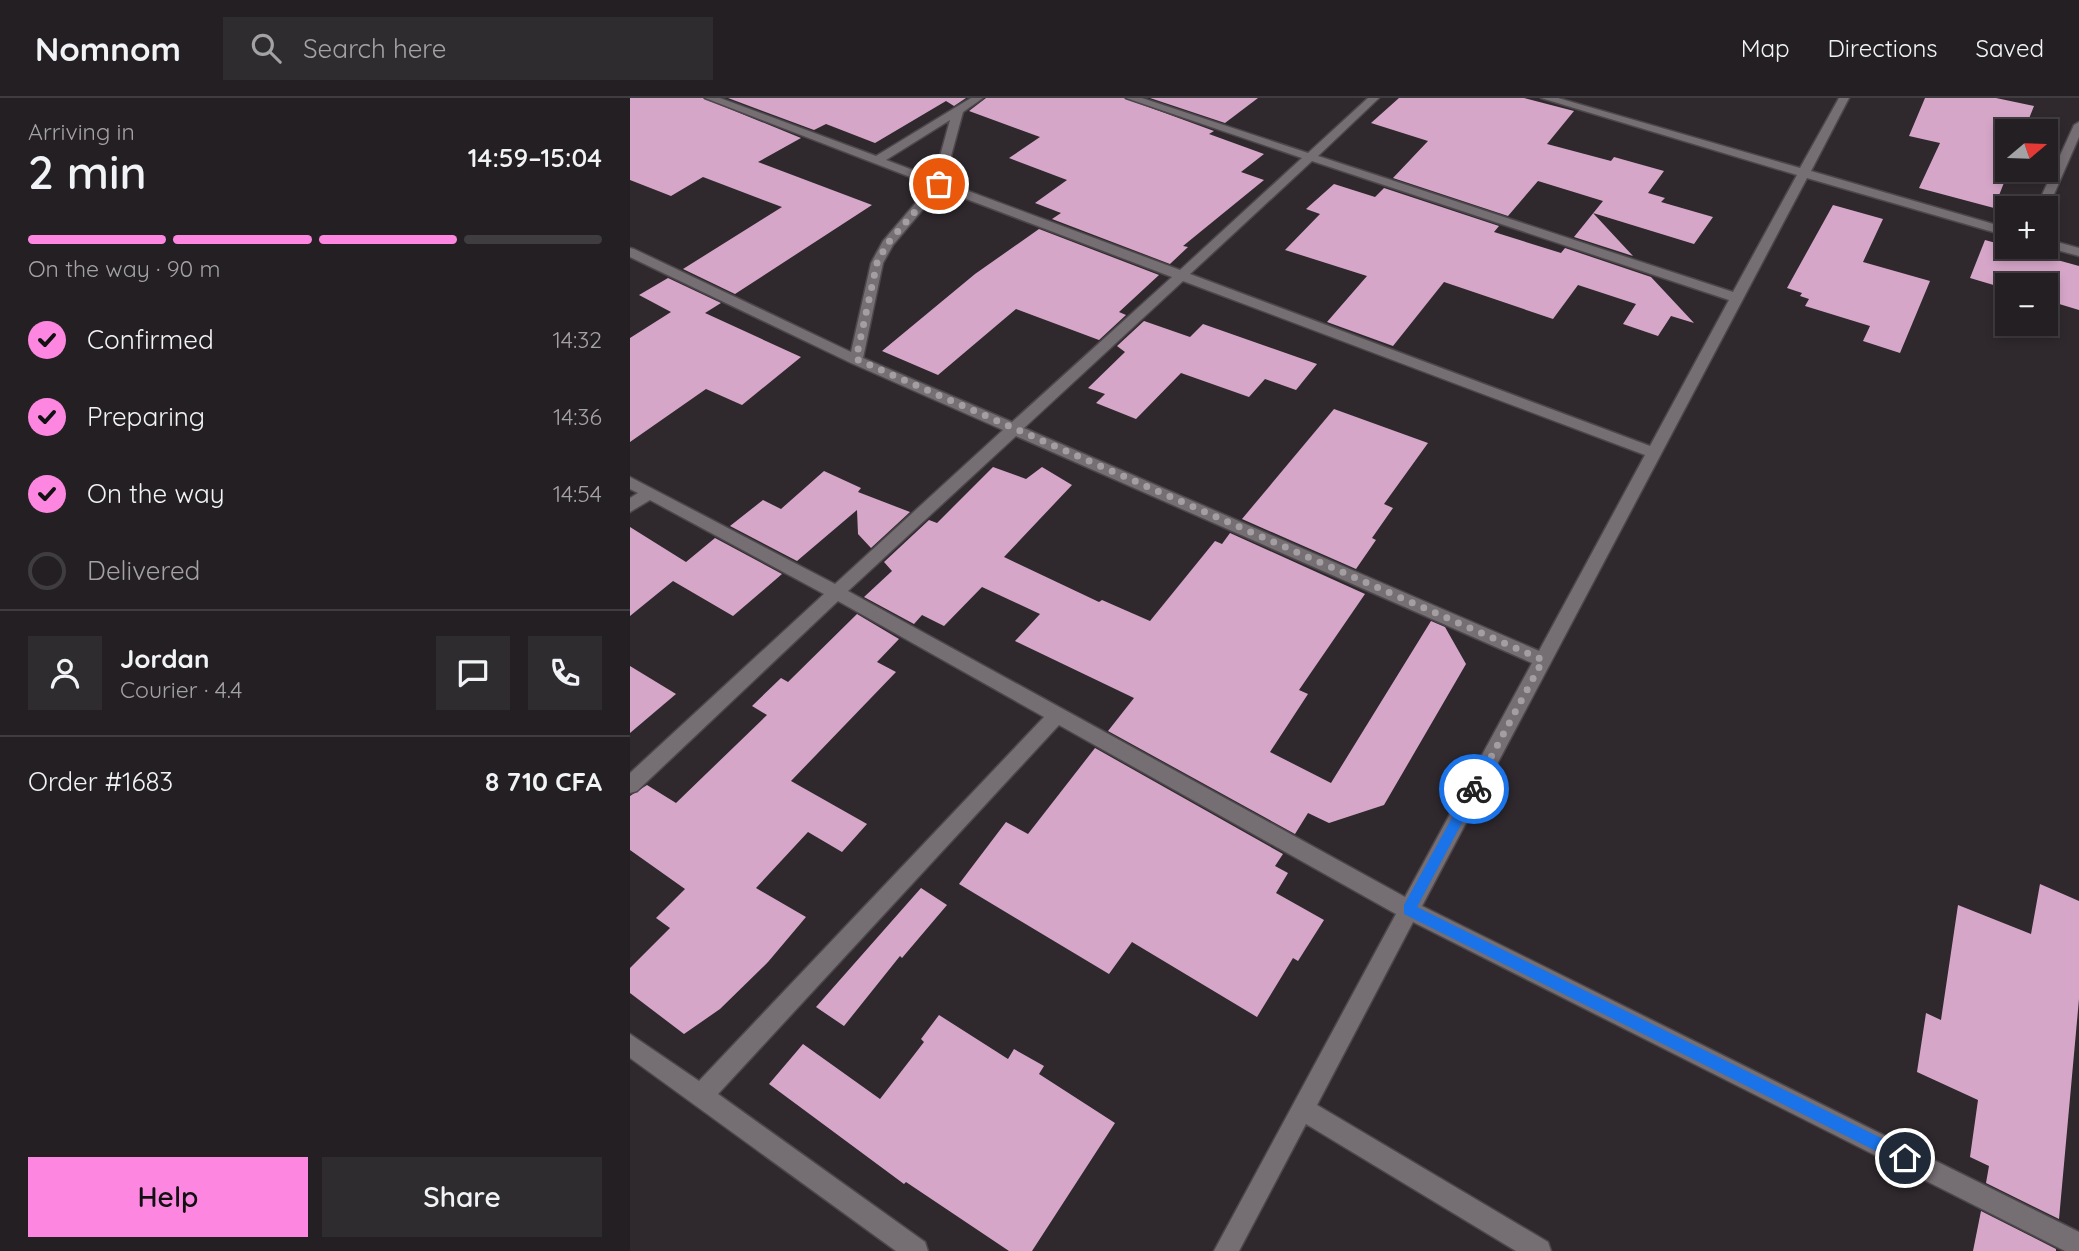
<!DOCTYPE html>
<meta charset="utf-8">
<style>
:root{--surface:#231f22;--page:#2f2c2f;--text:#f1f3f6;--muted:#a3a2a5;--line:#403d40;--accent:#fd86e1}
body{margin:0;font-family:Quicksand,sans-serif;background:var(--page);color:var(--text);height:100vh;display:flex;flex-direction:column;font-size:26px;white-space:nowrap}
*{box-sizing:border-box;margin:0}
p{font-size:23px;color:var(--muted)}
.icon{flex:none;width:38px;height:38px;fill:none;stroke:currentColor;stroke-width:2;stroke-linecap:round;stroke-linejoin:round}
.map{position:relative;flex:1;overflow:hidden}
.sheet{display:flex;flex-direction:column;background:var(--surface);width:630px}
.sheet>*{flex:none}
.needle{width:46px;rotate:71deg}
.fabs{position:absolute;left:1365px;top:21px;display:grid;gap:14px}
.fabs a{display:grid;place-items:center;width:63px;height:63px;border-radius:0px;background:var(--surface);box-shadow:0 4px 10px #0003,0 0 0 2px var(--line);font-size:35px}
.pin{position:absolute;display:grid;place-items:center;width:60px;height:60px;color:#fff;margin:-30px;border:4px solid #fff;border-radius:50%;box-shadow:0 2px 7px #0007}
.courier{position:absolute;display:grid;place-items:center;width:70px;height:70px;margin:-35px;border:5px solid #1a73e8;border-radius:50%;background:#fff;color:#222;box-shadow:0 2px 9px #0007}
.head em{font-style:normal;font-weight:600}
.head div{display:flex;flex-direction:column-reverse}
.head{display:flex;align-items:center;justify-content:space-between;height:119px;padding:0 28px}
h1{font-size:46px;font-weight:600;line-height:52px}
.bar{display:grid;grid-template-columns:repeat(4,1fr);gap:10px 7px;align-content:center;height:84px;padding:0 28px}
.bar i{height:9px;border-radius:5px;background:var(--line)}
.bar .selected{background:var(--accent)}
.bar p{grid-column:span 4}
.line{display:flex;align-items:center;gap:18px;padding:0 28px;border-top:2px solid var(--line)}
.line div{flex:1}
.round{display:grid;place-items:center;flex:none;width:74px;height:74px;border-radius:0px;background:var(--page)}
ol{padding:0 28px;list-style:none}
li{display:flex;align-items:center;gap:21px;height:77px}
li p{margin-inline-start:auto}
li .icon{padding:7px;border-radius:50%;background:var(--accent);color:#111;stroke-width:4}
li:last-child{color:var(--muted)}
li i{width:38px;height:38px;border:4px solid var(--line);border-radius:50%}
.cta{display:flex;gap:14px;margin-top:auto;padding:14px 28px}
.cta a{flex:1;height:80px;border-radius:0px;background:var(--accent);color:#111;font-size:28px;font-weight:600;line-height:80px;text-align:center}
.cta a+a{background:var(--page);color:var(--text)}
header{display:flex;align-items:center;gap:42px;box-sizing:border-box;height:98px;padding:0 35px;background:var(--surface);border-bottom:2px solid var(--line)}
header strong{font-size:33px}
nav{display:flex;gap:38px;margin-inline-start:auto;font-size:24px}
.search{width:490px;height:63px;background:var(--page);display:flex;align-items:center;gap:18px;box-sizing:border-box;padding:0 24px;border-radius:0px;color:var(--muted);font-size:26px}
main{display:flex;flex:1;min-height:0}
.map>svg:first-child{display:block}
.building{fill:#d6a6c9}
.lines{fill:none;stroke-linecap:round;stroke-linejoin:round}
.street-casing{stroke:#4c474b;stroke-width:3}
.street{fill:#756e73;fill-rule:evenodd}
.route{fill:#1a73e8}
.done{stroke:#a39ea1;stroke-width:7;stroke-dasharray:0 12.6}
</style>
<header>
<strong>Nomnom</strong>
<div class="search"><svg class="icon" aria-label="search" viewBox="0 0 24 24"><circle cx="10" cy="10" r="6"/><path d="M15 15l6 6"/></svg>Search here</div>
<nav><a>Map</a><a>Directions</a><a>Saved</a></nav>
</header>
<main>
<section class="sheet">
<div class="head"><div><h1>2 min</h1><p>Arriving in</p></div><em>14:59–15:04</em></div>
<div class="bar"><i class="selected"></i><i class="selected"></i><i class="selected"></i><i></i><p>On the way · 90 m</p></div>
<ol>
<li><svg class="icon" aria-label="check" viewBox="0 0 24 24"><path d="M5 12l5 5 9-10"/></svg>Confirmed<p>14:32</p></li>
<li><svg class="icon" aria-label="check" viewBox="0 0 24 24"><path d="M5 12l5 5 9-10"/></svg>Preparing<p>14:36</p></li>
<li><svg class="icon" aria-label="check" viewBox="0 0 24 24"><path d="M5 12l5 5 9-10"/></svg>On the way<p>14:54</p></li>
<li><i></i>Delivered</li>
</ol>
<div class="line" style="height:126px"><a class="round"><svg class="icon" aria-label="person" viewBox="0 0 24 24"><circle cx="12" cy="8" r="4"/><path d="M4 21q1-7 8-7t8 7"/></svg></a><div><b>Jordan</b><p>Courier · 4.4</p></div><a class="round"><svg class="icon" aria-label="chat" viewBox="0 0 24 24"><path d="M4 5h16v11H9l-5 4z"/></svg></a><a class="round"><svg class="icon" aria-label="phone" viewBox="0 0 24 24"><path d="M5 4h4l2 5-3 2q2 4 5 5l2-3 5 2v4C11 20 4 13 5 4z"/></svg></a></div>
<div class="line" style="height:91px"><div>Order #1683</div><b>8 710 CFA</b></div>
<div class="cta"><a>Help</a><a>Share</a></div>
</section>
<div class="map">
<svg width="1449" height="1153" viewBox="0 0 1449 1153">
<rect width="100%" height="100%" fill="#2f292d"/>
<g class="building">
<path d="M0,0H73L171,40L128,64L242,107L105,196L53,171L152,109L73,79L41,98L0,82Z"/>
<path d="M98,0H336L324,8L316,3L245,45L196,26L184,32Z"/>
<path d="M356,0H494L584,33L579,36L634,56L611,74L634,82L553,148L558,149L540,166L422,121L431,115L405,105L437,82L379,60L410,39L339,13Z"/>
<path d="M520,0H628L595,25Z"/>
<path d="M769,0H894L944,13L917,46L981,63L984,59L1034,73L1018,95L1035,100L1031,104L1083,119L1064,146L963,115L1003,158L944,139L973,103L908,83L878,118L763,80L798,43L741,25Z"/>
<path d="M1295,0H1366L1404,8L1394,33H1377L1379,72L1364,110L1289,90L1310,45L1279,38Z"/>
<path d="M704,86L745,99L754,90L869,128L864,134L931,155L935,150L1021,179L1064,225L1041,218L1028,238L993,226L1006,206L948,187L923,221L814,184L763,248L697,224L737,178L655,152L690,116L676,111Z"/>
<path d="M1203,107L1253,121L1233,164L1300,183L1270,255L1233,243L1240,228L1175,208L1179,201L1170,198L1172,195L1157,190Z"/>
<path d="M409,131L529,177L489,214L496,217L469,242L386,211L308,277L252,253L345,176Z"/>
<path d="M1355,142L1449,168V212L1416,202V187H1377V191L1340,180Z"/>
<path d="M38,180L91,205L75,215L171,259L112,307L76,291L0,344V240L41,214L9,197Z"/>
<path d="M514,223L560,239L573,226L687,266L666,292L635,281L619,299L551,275L506,321L466,305L475,296L458,290L495,254L487,248Z"/>
<path d="M704,311L798,345L754,406L763,410L742,440L746,442L726,471L612,421Z"/>
<path d="M363,369L396,381L412,369L442,387L374,459L469,504L472,502L520,523L585,443L592,446L600,435L735,496L669,592L678,596L640,654L701,685L801,523L815,529L836,566L754,707L699,725L678,715L665,736L478,633L504,600L385,543L410,516L352,489L314,528L292,517L284,526L234,499L262,473L254,464L299,422L307,425Z"/>
<path d="M194,373L231,390L228,394L280,414L241,450L228,436L227,412L167,463L100,428L133,402L151,411Z"/>
<path d="M0,429L56,464L85,440L152,476L103,518L43,483L0,518Z"/>
<path d="M227,516L269,541L247,564L266,574L161,683L237,726L212,754L178,734L126,790L176,819L138,864L90,911L54,936L0,895V870L40,830L26,820L55,791L0,752V698L17,687L46,705L137,617L122,608L151,580L158,584Z"/>
<path d="M0,568L46,596L0,635Z"/>
<path d="M465,650L653,756L645,768L658,775L646,795L694,822L668,863L663,860L627,919L502,844L479,876L329,786L376,724L398,736Z"/>
<path d="M1410,786L1449,803V901L1429,1121L1356,1085L1359,1068L1340,1059L1348,1002L1287,974L1296,915L1311,922L1328,807L1401,836Z"/>
<path d="M291,790L317,807L272,860L270,858L214,928L186,909Z"/>
<path d="M309,917L378,961L384,951L414,968L409,976L485,1025L402,1153H379L276,1084L274,1086L139,986L173,946L250,1001L294,944L291,941Z"/>
<path d="M1351,1113L1426,1151V1153H1343Z"/>
</g>
<g class="lines">
<g class="street-casing">
<g id="street">
<path d="M75,0H90L246,58L341,0H353L333,14L314,84L550,172L672,60L496,0H512L678,55L738,0H749L688,58L1103,194L1167,77L911,0H928L1170,70L1209,0H1219L1181,73L1377,130V138L1177,80L792,808L1449,1134V1153H1435L783,824L687,1007L918,1144L921,1153H886L676,1026L609,1153H584L766,816L429,627L88,996L295,1144L298,1153H266L0,960V936L69,983L414,619L208,503L7,693L0,695V675L194,496L20,402L0,414V400L8,395L0,391V379L205,486L373,332L221,265L0,159V150L4,151L221,254L241,165L253,143L301,87ZM320,22L304,80L256,62ZM682,63L1099,202L1020,348L560,176ZM310,91L542,179L382,324L233,260L253,165L263,147ZM553,183L1015,357L909,553L394,330ZM386,338L902,565L775,799L218,493Z"/>
<path d="M1449,24V39L1418,110L1416,113V110H1406L1444,27Z"/>
<path d="M1416,141L1449,150V158L1416,149Z"/>
</g>
</g>
<use href="#street" class="street"/>
</g>
<path class="route" d="M844,685L850,691L787,809L1281,1055V1065H1270L774,816V807L840,687Z"/>
<g class="lines">
<path class="done" d="M309,86L257,146L247,165L226,261L913,562L844,691"/>
</g>
</svg>
<div class="fabs">
<a><svg class="needle" viewBox="-14 -14 28 28"><path d="M0-13l5 13h-10z" fill="#e53935"/><path d="M0 13l5-13h-10z" fill="#a3a2a5"/></svg></a>
<a>+</a>
<a>−</a>
</div>
<div class="pin" style="left:309px;top:86px;background:#ea580c"><svg class="icon" aria-label="bag" viewBox="0 0 24 24"><path d="M5 8h14l-1 12H6zM9 8a3 3 0 0 1 6 0"/></svg></div>
<div class="pin" style="left:1275px;top:1060px;background:#1f2937"><svg class="icon" aria-label="home" viewBox="0 0 24 24"><path d="M3 11l9-7 9 7M6 9v11h12V9"/></svg></div>
<div class="courier" style="left:844px;top:691px"><svg class="icon" aria-label="bike" viewBox="0 0 24 24"><circle cx="6" cy="16" r="4"/><circle cx="18" cy="16" r="4"/><path d="M6 16l4-8h5l3 8M10 8l3 8H6M13 5h3"/></svg></div>
</div>
</main>
